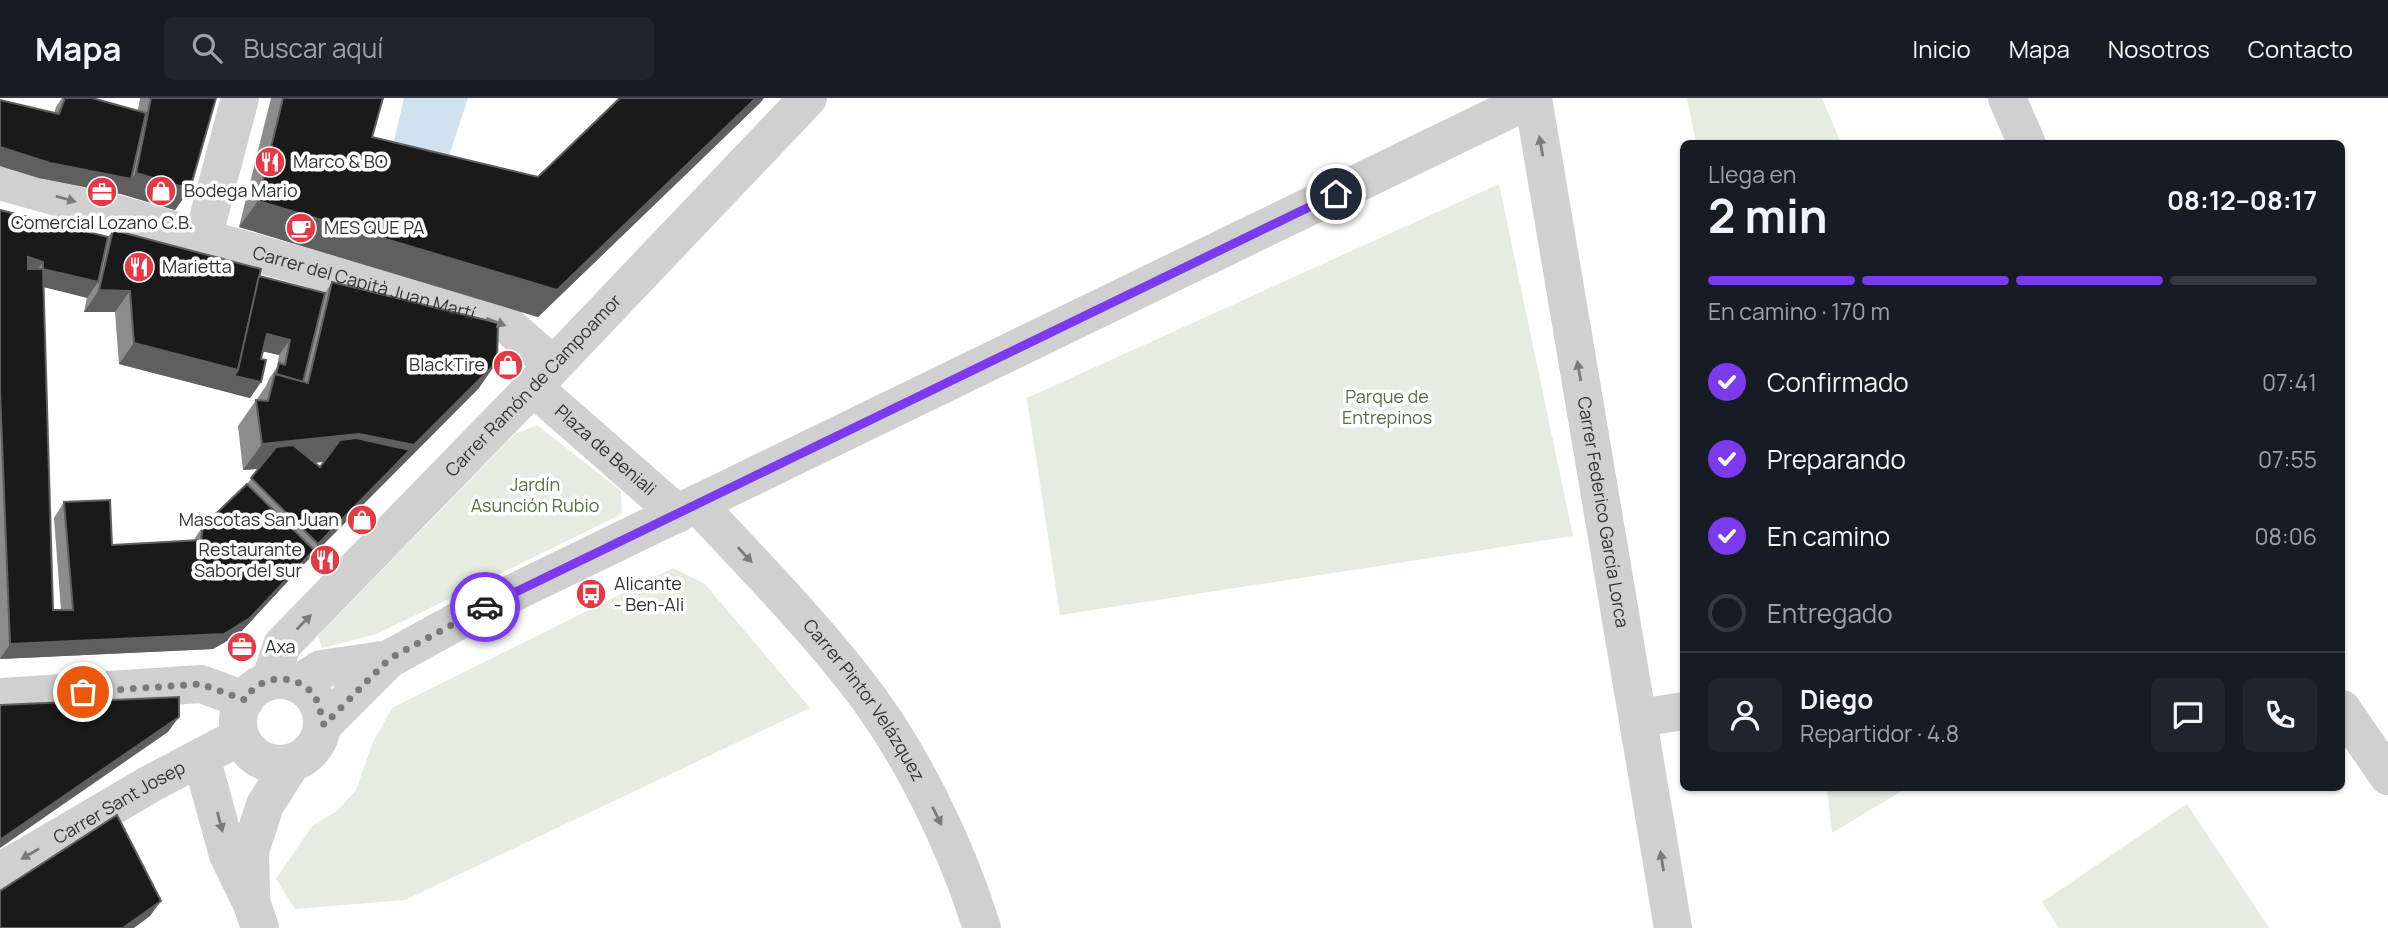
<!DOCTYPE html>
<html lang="es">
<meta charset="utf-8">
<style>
:root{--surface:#171b24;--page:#20242c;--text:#f1f3f6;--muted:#9ea1a6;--line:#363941;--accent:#7c3aed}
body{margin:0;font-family:Manrope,sans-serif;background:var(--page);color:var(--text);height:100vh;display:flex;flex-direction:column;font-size:26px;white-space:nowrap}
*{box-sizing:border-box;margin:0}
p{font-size:23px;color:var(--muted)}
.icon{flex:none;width:38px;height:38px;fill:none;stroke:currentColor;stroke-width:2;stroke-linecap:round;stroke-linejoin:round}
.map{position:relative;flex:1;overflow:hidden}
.details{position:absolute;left:1680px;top:42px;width:665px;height:651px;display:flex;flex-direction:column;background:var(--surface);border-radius:10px;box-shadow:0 2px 5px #0004}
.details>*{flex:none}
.pin{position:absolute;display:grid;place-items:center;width:60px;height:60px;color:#fff;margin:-30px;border:4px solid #fff;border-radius:50%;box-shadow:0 2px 7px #0007}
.courier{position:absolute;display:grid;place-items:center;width:70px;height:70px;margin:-35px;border:5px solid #7c3aed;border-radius:50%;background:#fff;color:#222;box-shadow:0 2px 9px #0007}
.headline em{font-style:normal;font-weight:700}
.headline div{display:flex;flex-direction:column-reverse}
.headline{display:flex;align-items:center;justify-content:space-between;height:119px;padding:0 28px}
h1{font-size:46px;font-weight:700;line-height:52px}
.bar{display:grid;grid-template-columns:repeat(4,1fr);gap:10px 7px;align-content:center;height:84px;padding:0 28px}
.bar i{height:9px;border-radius:5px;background:var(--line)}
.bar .on{background:var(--accent)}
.bar p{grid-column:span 4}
.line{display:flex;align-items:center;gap:18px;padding:0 28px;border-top:2px solid var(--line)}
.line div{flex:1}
.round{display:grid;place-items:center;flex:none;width:74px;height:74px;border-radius:10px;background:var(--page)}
ol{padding:0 28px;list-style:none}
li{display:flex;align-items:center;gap:21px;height:77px}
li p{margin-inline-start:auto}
li .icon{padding:7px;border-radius:50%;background:var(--accent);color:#fff;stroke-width:4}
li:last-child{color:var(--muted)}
li i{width:38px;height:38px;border:4px solid var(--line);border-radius:50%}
header{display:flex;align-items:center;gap:42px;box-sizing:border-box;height:98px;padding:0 35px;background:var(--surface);border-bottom:2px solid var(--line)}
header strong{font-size:33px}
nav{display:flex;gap:38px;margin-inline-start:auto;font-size:24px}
.search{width:490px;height:63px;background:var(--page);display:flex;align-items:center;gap:18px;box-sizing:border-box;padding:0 24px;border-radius:10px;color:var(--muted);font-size:26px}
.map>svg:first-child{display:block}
.green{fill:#e6ecdf}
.water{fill:#cfe2ee}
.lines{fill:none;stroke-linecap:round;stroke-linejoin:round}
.minor{stroke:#d0d0d0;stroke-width:38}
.wall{fill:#8c8c8c;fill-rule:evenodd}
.shaded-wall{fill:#5f5f5f}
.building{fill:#1a1a1a;stroke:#5f5f5f;stroke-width:2;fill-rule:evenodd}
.oneway{fill:#7a7a7a}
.done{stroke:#7a7a7a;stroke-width:7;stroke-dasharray:0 12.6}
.route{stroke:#7c3aed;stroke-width:9}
.labels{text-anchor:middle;stroke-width:7;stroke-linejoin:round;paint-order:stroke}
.poi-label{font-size:18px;fill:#333;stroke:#fff;text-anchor:start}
.street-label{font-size:18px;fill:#333;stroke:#fff}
.park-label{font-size:18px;fill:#56703f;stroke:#fff}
</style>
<header>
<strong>Mapa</strong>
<div class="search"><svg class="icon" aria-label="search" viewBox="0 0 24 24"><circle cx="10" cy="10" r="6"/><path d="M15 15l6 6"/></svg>Buscar aquí</div>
<nav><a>Inicio</a><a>Mapa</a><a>Nosotros</a><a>Contacto</a></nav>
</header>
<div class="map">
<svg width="2388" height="830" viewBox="0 0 2388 830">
<rect width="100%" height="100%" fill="#fff"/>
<g class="green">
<path d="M1687,0H1822L1841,45H1696Z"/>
<path d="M1499,86L1573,438L1060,517L1027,300Z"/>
<path d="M537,327L621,393L622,416L377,536L322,550L318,538L515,336Z"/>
<path d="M673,470L705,486L810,610L405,802L295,811L276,781L313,727L337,713L356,692L373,644L392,610Z"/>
<path d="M1827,690H1907L1832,735Z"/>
<path d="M2187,706L2269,830H2059L2042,804Z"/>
</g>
<path class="water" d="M404,0H468L449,58L394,43Z"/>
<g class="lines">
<g class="minor">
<path id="s1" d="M1533,0L1673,830"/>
<path d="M2007,0L2027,46"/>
<path id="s2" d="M0,83L505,225L553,267"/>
<path d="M203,140L240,0"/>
<path id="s3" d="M533,289L678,416"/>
<path id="s4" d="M698,407C751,464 806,520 854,581C910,651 955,745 982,830"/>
<path id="s5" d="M271,581L282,547L533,289L808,0"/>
<circle cx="280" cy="624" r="42"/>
<path d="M299,585L321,571L389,561"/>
<path d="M0,599L201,586L245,602"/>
<path d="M2342,611L2388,678"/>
<path d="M1638,620L1684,613"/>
<path d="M323,627L389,561L478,512L1533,0"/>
<path d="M201,659L228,757L252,806L260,830"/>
<path id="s6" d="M0,774L150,686L239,639"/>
<path d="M251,797L250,753L265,707L291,666"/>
</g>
</g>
<g class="wall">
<path d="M62,0H92L138,12L140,0H216L190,91L175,112L121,96L39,80L0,68V2L54,15L56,9Z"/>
<path d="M271,0H383L372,39L538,79L761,4L538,219L239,129Z"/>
<path d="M0,112L108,139L113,132L259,178L325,195L332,184L479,290L303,467L239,536L213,551L0,561ZM43,189L87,199L84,214H115L119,266L250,300L261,284V261L263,253L279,257L277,269L269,281L266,288L238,328L243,372L259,371L247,386L203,428L193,443L112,447L64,404L54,420L61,512H53ZM322,364H324L320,369L314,365Z"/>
</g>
<g class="shaded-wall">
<path d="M756,0H764L761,4L538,219L239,129L258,103L557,192Z"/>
<path d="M0,49L131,81L136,75L190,91L175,112L121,96L39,80L0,68Z"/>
<path d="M28,159L43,164L32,180L17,174Z"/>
<path d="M43,171L98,184L87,200L32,186Z"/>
<path d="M99,192L130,193L115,214H84Z"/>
<path d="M267,236L290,242L279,257L256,252Z"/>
<path d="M134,245L238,272L261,284L250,300L119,266Z"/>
<path d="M497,264L479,290L303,467L239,536L213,551L0,561L10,546L314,452L318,446L341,362L243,372L262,346Z"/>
<path d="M179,619L168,634L0,750V742Z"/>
<path d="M161,803L150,818L134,830H123Z"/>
</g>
<g class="building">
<path d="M65,0H92L146,15L131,81L50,65L0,49V2L59,16Z"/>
<path d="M151,0H216L190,91L136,75Z"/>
<path d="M283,0H383L372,39L538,79L620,0H756L557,192L258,103Z"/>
<path d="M0,112L108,139L98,184L43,171L53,512H73L64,404L110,402L112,447L201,442L203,428L247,386L314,452L250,520L224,536L10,546L0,292ZM28,159L43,164V171H28Z"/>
<path d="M113,132L261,171L238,272L134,245L130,193L99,192Z"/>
<path d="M259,178L325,195L303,284L276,276L279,265L285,267L290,242L267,236L261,261L266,262L261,284L234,278L238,272Z"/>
<path d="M332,184L498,225L497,264L414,347L359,336L262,346L256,302L268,303L275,276L308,285Z"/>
<path d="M356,340L410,352L318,446L251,380L276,349L293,347L320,369L340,342Z"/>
<path d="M179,599V619L0,742V607Z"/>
<path d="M117,717L161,803L123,830H0V793Z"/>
</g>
<defs><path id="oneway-solid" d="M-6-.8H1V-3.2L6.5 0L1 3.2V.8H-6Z" transform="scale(1.75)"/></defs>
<g class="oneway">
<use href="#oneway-solid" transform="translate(1541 48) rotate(-100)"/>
<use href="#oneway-solid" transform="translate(66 101) rotate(16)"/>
<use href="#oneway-solid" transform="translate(496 224) rotate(20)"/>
<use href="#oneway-solid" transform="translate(1579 273) rotate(-100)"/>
<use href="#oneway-solid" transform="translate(745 457) rotate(47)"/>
<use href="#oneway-solid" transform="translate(304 524) rotate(-45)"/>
<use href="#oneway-solid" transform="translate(937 718) rotate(64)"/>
<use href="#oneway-solid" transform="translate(220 724) rotate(75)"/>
<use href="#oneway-solid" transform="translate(30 756) rotate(150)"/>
<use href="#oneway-solid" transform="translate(1662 763) rotate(-99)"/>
</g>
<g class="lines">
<path class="done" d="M83,594L201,586L245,602C258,577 294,574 312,595C319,602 321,618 324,627L389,561L485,509"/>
<path class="route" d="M485,509L1336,96"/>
</g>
<defs>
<g id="restaurant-disc" transform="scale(1.575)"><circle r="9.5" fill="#e63946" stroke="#fff"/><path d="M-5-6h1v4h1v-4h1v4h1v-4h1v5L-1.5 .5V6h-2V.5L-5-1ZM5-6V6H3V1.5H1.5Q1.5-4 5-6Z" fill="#fff"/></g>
<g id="shop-disc" transform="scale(1.575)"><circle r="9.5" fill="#e63946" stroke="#fff"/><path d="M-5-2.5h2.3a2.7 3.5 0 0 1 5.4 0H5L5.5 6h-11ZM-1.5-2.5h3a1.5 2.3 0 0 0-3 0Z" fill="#fff"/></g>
<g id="office-disc" transform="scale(1.575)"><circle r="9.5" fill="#e63946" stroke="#fff"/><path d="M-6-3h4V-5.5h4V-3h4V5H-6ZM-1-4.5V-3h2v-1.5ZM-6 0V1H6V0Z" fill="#fff"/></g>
<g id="cafe-disc" transform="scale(1.575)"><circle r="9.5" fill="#e63946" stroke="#fff"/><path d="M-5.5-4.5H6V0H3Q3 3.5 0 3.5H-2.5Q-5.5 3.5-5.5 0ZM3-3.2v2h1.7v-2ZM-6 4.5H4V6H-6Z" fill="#fff"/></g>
<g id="bus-disc" transform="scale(1.575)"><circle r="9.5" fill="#e63946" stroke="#fff"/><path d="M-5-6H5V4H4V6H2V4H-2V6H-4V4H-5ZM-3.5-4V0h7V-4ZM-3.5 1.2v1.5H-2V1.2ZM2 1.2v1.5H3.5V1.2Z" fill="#fff"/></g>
</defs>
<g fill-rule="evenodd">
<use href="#restaurant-disc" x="270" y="64"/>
<use href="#shop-disc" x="161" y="93"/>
<use href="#office-disc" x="102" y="94"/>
<use href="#cafe-disc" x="301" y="130"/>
<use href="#restaurant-disc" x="139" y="169"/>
<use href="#shop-disc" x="508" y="267"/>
<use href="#shop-disc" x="362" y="422"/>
<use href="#restaurant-disc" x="325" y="462"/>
<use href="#bus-disc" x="591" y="496"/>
<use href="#office-disc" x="242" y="549"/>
</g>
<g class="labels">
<g class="poi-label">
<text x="293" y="70">Marco &amp; BO</text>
<text x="184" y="99">Bodega Mario</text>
<text x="102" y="131" text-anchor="middle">Comercial Lozano C.B.</text>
<text x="324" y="136">MES QUE PA</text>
<text x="162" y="175">Marietta</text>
<text x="485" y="273" text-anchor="end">BlackTire</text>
<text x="339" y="428" text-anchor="end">Mascotas San Juan</text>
<text x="302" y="458" text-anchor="end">Restaurante<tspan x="302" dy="21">Sabor del sur</tspan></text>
<text x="614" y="492">Alicante<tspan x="614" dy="21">- Ben-Ali</tspan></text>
<text x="265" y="555">Axa</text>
</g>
<g class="street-label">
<text dy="6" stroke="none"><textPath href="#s2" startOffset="378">Carrer del Capità Juan Martí</textPath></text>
<text dy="6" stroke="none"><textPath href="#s5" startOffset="397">Carrer Ramón de Campoamor</textPath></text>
<text dy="6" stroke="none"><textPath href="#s3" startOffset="96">Plaza de Beniali</textPath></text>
<text dy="6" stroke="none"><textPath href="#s1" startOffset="420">Carrer Federico García Lorca</textPath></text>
<text dy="6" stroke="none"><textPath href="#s4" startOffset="257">Carrer Pintor Velázquez</textPath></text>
<text dy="6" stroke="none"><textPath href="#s6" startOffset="138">Carrer Sant Josep</textPath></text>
</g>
<g class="park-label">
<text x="1387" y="305">Parque de<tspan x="1387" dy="21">Entrepinos</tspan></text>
<text x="535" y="393">Jardín<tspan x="535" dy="21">Asunción Rubio</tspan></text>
</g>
</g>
</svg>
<div class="pin" style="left:83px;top:594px;background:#ea580c"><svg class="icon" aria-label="bag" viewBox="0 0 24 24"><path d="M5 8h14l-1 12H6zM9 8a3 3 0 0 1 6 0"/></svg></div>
<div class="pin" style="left:1336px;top:96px;background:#1f2937"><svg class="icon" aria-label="home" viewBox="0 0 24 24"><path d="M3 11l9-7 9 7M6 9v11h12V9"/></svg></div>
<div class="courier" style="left:485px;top:509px"><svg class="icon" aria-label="car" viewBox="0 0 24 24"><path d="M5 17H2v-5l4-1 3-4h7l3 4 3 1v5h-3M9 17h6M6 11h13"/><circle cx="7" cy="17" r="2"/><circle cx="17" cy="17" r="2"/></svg></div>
<section class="details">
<div class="headline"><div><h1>2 min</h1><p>Llega en</p></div><em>08:12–08:17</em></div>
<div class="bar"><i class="on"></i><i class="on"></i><i class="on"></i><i></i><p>En camino · 170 m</p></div>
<ol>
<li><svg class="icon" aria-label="check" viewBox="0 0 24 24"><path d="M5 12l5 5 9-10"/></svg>Confirmado<p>07:41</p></li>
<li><svg class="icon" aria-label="check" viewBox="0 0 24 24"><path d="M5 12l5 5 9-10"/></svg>Preparando<p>07:55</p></li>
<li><svg class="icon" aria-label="check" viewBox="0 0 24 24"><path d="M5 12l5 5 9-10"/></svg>En camino<p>08:06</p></li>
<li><i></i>Entregado</li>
</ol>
<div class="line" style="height:126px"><a class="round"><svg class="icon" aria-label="person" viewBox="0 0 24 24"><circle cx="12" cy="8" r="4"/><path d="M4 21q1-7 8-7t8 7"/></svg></a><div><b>Diego</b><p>Repartidor · 4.8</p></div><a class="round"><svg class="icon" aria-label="chat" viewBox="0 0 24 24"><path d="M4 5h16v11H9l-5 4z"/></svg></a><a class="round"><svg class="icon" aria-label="phone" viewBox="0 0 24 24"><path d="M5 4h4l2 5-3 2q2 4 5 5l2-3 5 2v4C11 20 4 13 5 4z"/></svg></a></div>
</section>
</div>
